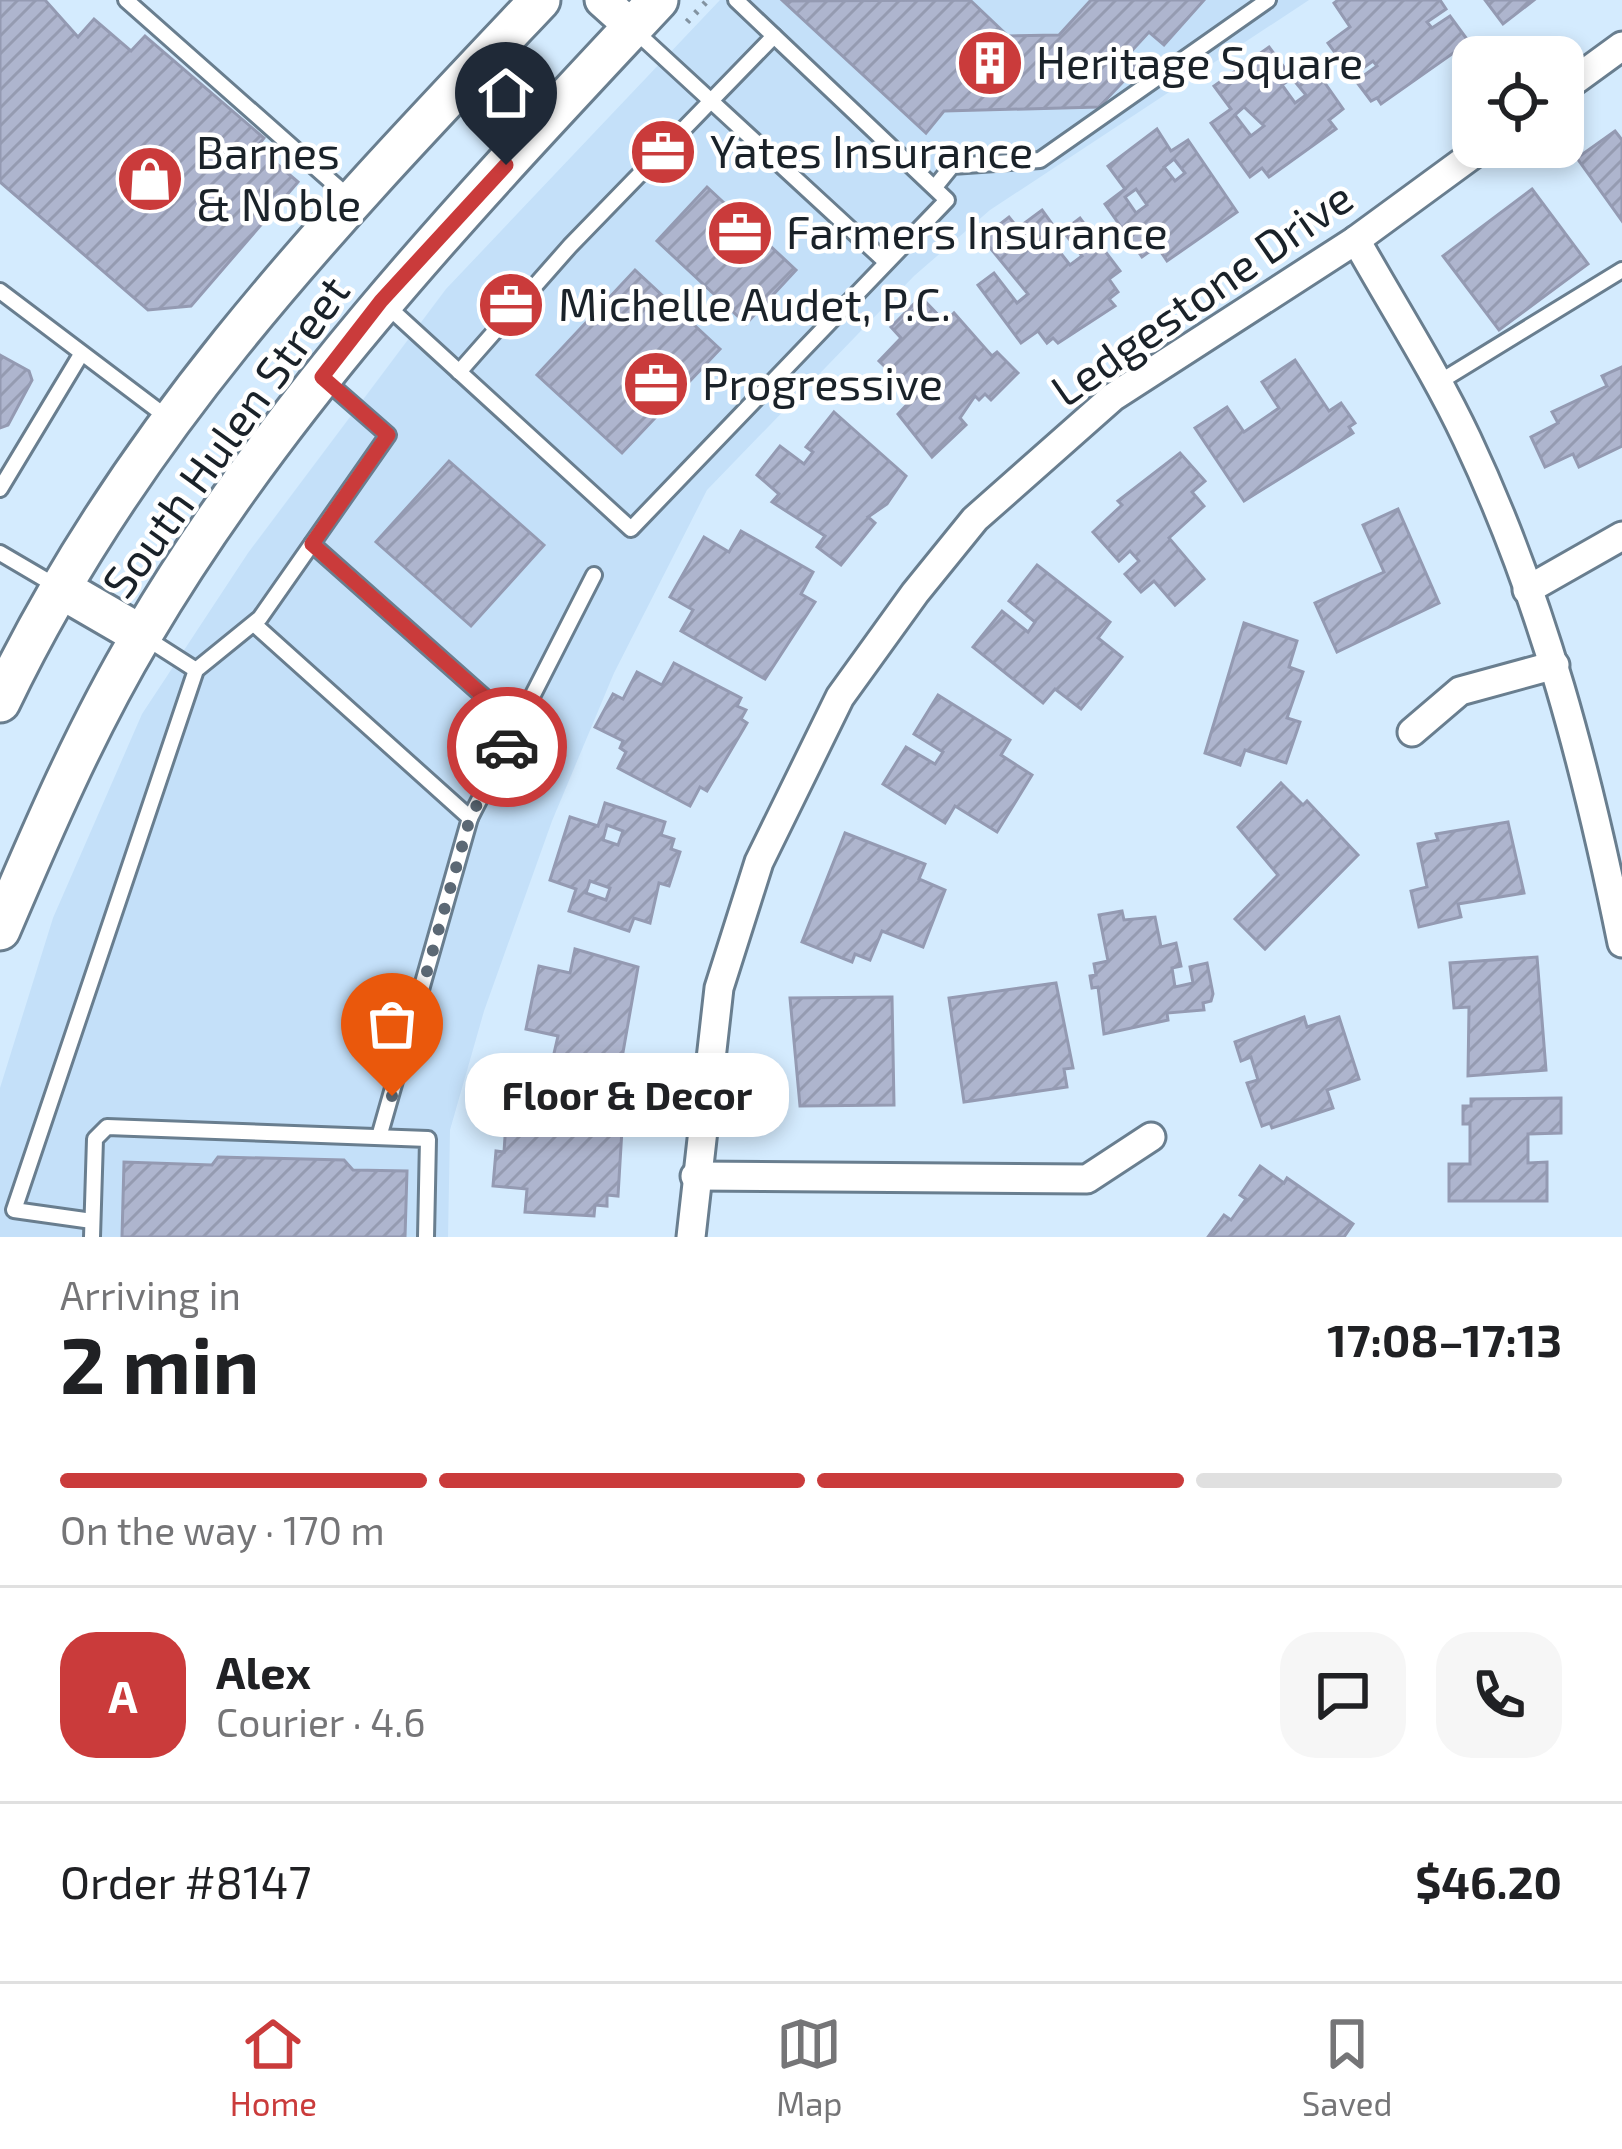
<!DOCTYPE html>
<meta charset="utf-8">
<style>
:root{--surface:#fff;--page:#f6f6f6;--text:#202124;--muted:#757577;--line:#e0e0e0;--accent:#ca3b3b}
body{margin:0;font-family:"Exo 2",sans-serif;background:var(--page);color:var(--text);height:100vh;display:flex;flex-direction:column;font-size:45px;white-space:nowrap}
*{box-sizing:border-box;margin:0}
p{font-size:39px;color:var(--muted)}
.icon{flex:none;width:66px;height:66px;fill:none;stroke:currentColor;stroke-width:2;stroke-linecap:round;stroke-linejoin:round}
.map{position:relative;height:1237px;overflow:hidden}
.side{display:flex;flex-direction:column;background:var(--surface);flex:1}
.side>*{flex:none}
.buttons{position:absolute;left:1452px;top:36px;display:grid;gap:24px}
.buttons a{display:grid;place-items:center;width:132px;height:132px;border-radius:24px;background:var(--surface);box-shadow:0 6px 18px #0003;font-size:60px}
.pin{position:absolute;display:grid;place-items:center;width:102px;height:102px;color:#fff;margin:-123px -51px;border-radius:50% 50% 50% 0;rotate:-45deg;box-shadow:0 0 12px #0007}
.pin .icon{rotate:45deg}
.courier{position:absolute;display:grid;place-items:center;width:120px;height:120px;margin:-60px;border:9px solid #ca3b3b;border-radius:50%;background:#fff;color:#222;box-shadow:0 3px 15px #0007}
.bubble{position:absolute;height:84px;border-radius:36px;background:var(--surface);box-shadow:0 6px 18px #0003;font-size:39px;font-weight:700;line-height:84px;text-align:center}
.headline em{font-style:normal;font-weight:700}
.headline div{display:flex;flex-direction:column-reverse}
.headline{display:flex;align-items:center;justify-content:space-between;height:204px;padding:0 60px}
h1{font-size:78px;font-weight:700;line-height:90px}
.bar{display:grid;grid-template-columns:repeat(4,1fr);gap:18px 12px;align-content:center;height:144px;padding:0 60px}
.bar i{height:15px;border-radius:9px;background:var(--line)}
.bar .on{background:var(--accent)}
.bar p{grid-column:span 4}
.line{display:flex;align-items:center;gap:30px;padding:0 60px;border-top:3px solid var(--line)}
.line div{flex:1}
.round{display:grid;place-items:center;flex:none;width:126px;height:126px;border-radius:36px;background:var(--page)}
.dock{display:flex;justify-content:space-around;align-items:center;height:168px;border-top:3px solid var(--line);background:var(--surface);font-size:33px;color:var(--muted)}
.dock a{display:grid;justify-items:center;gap:6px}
.dock .on{color:var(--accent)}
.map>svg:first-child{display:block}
.built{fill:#c4e0f9}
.building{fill:url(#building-hatch);stroke:#949ab2;stroke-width:3;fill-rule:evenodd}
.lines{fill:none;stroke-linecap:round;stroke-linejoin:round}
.service-casing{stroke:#697e8f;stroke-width:20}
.minor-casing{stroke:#697e8f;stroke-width:33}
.tertiary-casing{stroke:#697e8f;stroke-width:39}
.secondary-casing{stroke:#697e8f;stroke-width:45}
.path{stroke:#8393a1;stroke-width:6;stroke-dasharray:3 9;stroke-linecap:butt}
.service{stroke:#fff;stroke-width:14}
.minor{stroke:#fff;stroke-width:27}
.tertiary{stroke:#fff;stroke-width:33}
.secondary{stroke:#fff;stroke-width:39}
.done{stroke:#5b6874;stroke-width:12;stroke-dasharray:0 21.6}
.route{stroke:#ca3b3b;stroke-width:15}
.labels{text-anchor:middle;stroke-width:9;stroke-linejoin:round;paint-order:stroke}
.poi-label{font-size:45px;fill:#1a2229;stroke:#fff;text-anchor:start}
.street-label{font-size:45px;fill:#1a2229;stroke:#fff}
</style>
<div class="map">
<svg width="1622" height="1237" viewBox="0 0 1622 1237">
<defs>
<pattern id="building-hatch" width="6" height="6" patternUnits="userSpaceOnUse" patternTransform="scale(3)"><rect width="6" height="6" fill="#aeb5ce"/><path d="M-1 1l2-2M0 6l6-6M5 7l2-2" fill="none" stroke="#959bb1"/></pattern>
</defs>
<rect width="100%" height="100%" fill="#d4ebfe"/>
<path class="built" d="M720,0H1309L990,210L914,276L707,490L614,673L552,821L484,1011L450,1130L448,1237H0V1088L53,918L142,714L248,553L446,289Z"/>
<g class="building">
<path d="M0,0H45L78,37L94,19L131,51L145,36L264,138L257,147L298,182L191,306L148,310L0,182Z"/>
<path d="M970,0L1008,36L1059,35L1091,0H1204L1164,45L1149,32L1125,58L1137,67L1099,107L944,111L926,133L783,1Z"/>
<path d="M1338,0H1440L1446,9L1427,22L1432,28L1450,16L1469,42L1381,104L1377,98L1371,101L1356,81L1377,66L1373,61L1352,76L1328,43L1350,27L1334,3Z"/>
<path d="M1485,0H1534L1503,24Z"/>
<path d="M1269,47L1286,70L1306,56L1343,109L1329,120L1336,129L1269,177L1262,168L1250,177L1211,123L1231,109L1214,86ZM1292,78L1306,95L1295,103L1282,85ZM1244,107L1264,126L1251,136L1235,115Z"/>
<path d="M1157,129L1171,151L1188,140L1237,212L1167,261L1157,246L1142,257L1105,204L1125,189L1108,166ZM1174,159L1185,173L1175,181L1164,167ZM1136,189L1147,205L1136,213L1125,197Z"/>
<path d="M1615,131L1622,140V221L1577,158Z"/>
<path d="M707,187L796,270L746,324L657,241Z"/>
<path d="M1532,189L1588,264L1499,330L1443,256Z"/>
<path d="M1042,210L1063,239L1059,251L1070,265L1082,256L1063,231L1080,218L1120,271L1109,279L1118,292L1109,299L1115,306L1058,343L1053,338L1047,343L1038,331L1021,343L978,285L994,273L1017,303L1028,294L982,238L1009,217L1018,228Z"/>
<path d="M635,270L720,349L622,453L537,375Z"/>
<path d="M921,297L945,322L954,313L992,356L997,352L1018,373L991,400L985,394L979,400L975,396L960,418L966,425L932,457L898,414L915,396L879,361L901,338L891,327Z"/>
<path d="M0,355L29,371L32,380L8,425L0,428Z"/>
<path d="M1295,360L1329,411L1341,403L1355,423L1349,427L1353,433L1244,501L1195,428L1227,407L1244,432L1279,408L1262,382Z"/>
<path d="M1622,367V446L1579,467L1573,454L1545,467L1531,437L1558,423L1552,412L1607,386L1602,376Z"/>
<path d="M834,412L906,476L887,504L868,517L875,523L841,565L817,547L825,536L772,502L779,494L757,475L780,446L804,464L813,452L806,447Z"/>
<path d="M1180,453L1205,481L1192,492L1204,506L1169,538L1204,579L1175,605L1154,581L1141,592L1125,574L1139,561L1130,551L1119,561L1093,532L1122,505L1118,501Z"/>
<path d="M449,461L544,545L471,626L376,542Z"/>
<path d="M1398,509L1439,603L1337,652L1315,603L1384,572L1363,525Z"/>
<path d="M741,531L813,572L801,594L815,602L765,679L681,631L693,610L670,597L704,537L729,552Z"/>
<path d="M1037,565L1110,622L1098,638L1122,657L1081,709L1055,689L1043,703L973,647L1002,611L1028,632L1035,622L1009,601Z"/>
<path d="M1244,623L1297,641L1289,667L1303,672L1287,718L1300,722L1286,763L1245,750L1240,765L1205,753Z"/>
<path d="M674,663L741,698L737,706L746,710L741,719L747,723L707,791L700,787L690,806L618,768L626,752L620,748L623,741L595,727L613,694L623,699L637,672L662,685Z"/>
<path d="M938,695L1010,740L1001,755L1032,775L997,832L955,806L945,823L883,784L906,747L935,764L943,752L914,734Z"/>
<path d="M1281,783L1303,805L1307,801L1358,855L1265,949L1235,919L1278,875L1238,827Z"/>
<path d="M605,803L665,822L661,835L674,839L671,849L680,852L669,886L659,883L650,923L634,918L629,931L569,911L576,889L550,880L570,817L598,826ZM607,825L623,831L618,845L603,840ZM590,881L610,888L606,900L586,893Z"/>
<path d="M1508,822L1524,893L1458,904L1461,917L1419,927L1411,891L1427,887L1418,844L1438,840L1436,834Z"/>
<path d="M845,833L925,864L919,879L945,890L923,947L882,931L870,960L855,954L852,962L802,942Z"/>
<path d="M1122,911L1124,920L1155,917L1161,947L1176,943L1181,966L1172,968L1175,987L1193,983L1190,967L1207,963L1213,994L1211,1001L1203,1003L1204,1010L1167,1013L1168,1020L1104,1034L1098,987L1092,988L1090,976L1096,975L1094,964L1108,961L1099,915Z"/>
<path d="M575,949L638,967L619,1075L552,1062L558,1036L526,1029L539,966L570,973Z"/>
<path d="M1537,957L1546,1070L1468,1076L1469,1007L1454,1008L1450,963Z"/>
<path d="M1056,983L1073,1068L1064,1069L1067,1087L964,1102L949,998Z"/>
<path d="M892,997L894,1105L800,1106L790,998Z"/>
<path d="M1304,1017L1307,1027L1339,1017L1359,1079L1327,1090L1333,1108L1272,1128L1270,1123L1262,1126L1247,1083L1258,1080L1251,1057L1241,1061L1235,1042Z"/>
<path d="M537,1098L601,1103L600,1117L613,1118V1128L622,1129L618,1196L607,1195V1206L595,1205L594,1216L525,1212L527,1189L493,1186L496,1151L504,1152L506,1122L535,1124Z"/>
<path d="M1561,1098V1133L1528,1134V1163L1547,1162V1201H1449V1164H1470V1124H1463V1106H1471V1099Z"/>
<path d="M218,1157L344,1160L353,1170L407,1171L405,1237H122L124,1162L212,1165Z"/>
<path d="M1260,1166L1284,1183L1287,1178L1353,1224L1344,1237H1208L1224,1215L1231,1220L1246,1199L1240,1195Z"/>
</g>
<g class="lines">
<g class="service-casing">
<g id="service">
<path d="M126,0L351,199"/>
<path d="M634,30L886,262"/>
<path d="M935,187L952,166L1040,160L1268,0"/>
<path d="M0,291L168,418"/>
<path d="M385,304L631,529L947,200L736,0"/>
<path d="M459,372L570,246L774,36"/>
<path d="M1436,384L1622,270"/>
<path d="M0,489L80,356"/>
<path d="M312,544L517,726L594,575"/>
<path d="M0,553L58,587"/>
<path d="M254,624L470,818L379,1137"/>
<path d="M146,638L196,670"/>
<path d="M470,818L517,726"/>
<path d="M92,1221L14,1210L196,670L260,618L388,435L324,379"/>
<path d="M92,1237L95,1139L107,1127L428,1139L426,1237"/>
</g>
</g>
<g class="minor-casing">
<g id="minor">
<path d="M1563,89L1622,46"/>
<path d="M1356,240C1393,306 1435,371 1467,439C1543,600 1587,770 1622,943"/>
<path d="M1527,590L1622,536"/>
<path d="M1412,732L1460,691L1555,665"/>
<path d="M695,1176L1087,1179L1151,1137"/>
<path d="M691,1237L719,988L759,862L840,697L915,593L975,519L1113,397L1356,240L1483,147"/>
</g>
</g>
<g class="tertiary-casing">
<path id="tertiary" d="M602,0L632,27"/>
</g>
<g class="secondary-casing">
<g id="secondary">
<path d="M60,588L141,635"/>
<path d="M0,702C132,426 333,219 540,0"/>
<path d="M0,930C43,829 86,729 142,635C281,399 472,199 658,0"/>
</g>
</g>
<path class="path" d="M687,22L708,0"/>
<use href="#service" class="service"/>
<use href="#minor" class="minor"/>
<use href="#tertiary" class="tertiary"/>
<use href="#secondary" class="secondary"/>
</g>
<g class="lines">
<path class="done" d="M392,1096L470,818L507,747"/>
<path class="route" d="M506,165L381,301L322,377L388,435L312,544L517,726L507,747"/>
</g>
<defs>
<g id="building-disc" transform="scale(3.45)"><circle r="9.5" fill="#ca3b3b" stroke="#fff"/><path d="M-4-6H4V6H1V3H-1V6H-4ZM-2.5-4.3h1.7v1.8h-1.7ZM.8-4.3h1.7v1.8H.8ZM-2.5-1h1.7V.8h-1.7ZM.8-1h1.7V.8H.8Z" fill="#fff"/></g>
<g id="office-disc" transform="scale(3.45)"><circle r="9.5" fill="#ca3b3b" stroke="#fff"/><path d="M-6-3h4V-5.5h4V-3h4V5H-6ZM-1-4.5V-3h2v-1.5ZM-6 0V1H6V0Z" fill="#fff"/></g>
<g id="shop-disc" transform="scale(3.45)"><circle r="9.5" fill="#ca3b3b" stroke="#fff"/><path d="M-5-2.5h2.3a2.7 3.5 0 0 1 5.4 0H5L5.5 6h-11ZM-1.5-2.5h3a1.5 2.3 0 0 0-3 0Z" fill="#fff"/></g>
</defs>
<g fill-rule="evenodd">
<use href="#building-disc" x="990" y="63"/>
<use href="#office-disc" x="663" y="152"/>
<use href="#shop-disc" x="150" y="179"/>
<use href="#office-disc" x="740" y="233"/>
<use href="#office-disc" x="511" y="305"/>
<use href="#office-disc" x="656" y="384"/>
</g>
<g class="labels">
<g class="poi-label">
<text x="1036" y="79">Heritage Square</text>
<text x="710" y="168">Yates Insurance</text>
<text x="196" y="169">Barnes<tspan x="196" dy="52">&amp; Noble</tspan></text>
<text x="786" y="249">Farmers Insurance</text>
<text x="558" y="321">Michelle Audet, P.C.</text>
<text x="702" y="400">Progressive</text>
</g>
<g class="street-label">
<text transform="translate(1202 294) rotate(-35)" y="16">Ledgestone Drive</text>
<text transform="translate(226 437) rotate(-54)" y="16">South Hulen Street</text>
</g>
</g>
</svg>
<div class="buttons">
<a><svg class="icon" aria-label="locate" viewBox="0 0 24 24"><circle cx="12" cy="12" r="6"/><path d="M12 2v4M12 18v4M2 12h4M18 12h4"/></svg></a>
</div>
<div class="pin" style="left:392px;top:1096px;background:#ea580c"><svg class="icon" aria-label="bag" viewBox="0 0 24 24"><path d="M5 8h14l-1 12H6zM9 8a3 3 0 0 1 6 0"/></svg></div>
<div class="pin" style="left:506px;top:165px;background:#1f2937"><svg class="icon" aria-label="home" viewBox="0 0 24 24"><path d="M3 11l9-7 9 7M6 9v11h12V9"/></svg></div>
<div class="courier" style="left:507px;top:747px"><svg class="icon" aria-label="car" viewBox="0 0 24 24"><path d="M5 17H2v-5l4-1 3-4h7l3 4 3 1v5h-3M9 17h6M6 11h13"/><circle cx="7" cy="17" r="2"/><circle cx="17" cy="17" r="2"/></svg></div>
<div class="bubble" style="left:465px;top:1053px;width:324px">Floor &amp; Decor</div>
</div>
<section class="side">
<div class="headline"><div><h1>2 min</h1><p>Arriving in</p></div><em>17:08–17:13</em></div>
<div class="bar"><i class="on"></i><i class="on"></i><i class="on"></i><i></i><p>On the way · 170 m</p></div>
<div class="line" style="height:216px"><b class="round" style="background:var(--accent);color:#fff">A</b><div><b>Alex</b><p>Courier · 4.6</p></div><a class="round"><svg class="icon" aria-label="chat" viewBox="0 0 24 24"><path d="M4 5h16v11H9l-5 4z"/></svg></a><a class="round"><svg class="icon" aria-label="phone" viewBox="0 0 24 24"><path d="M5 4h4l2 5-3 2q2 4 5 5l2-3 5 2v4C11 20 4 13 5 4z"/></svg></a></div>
<div class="line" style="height:156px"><div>Order #8147</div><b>$46.20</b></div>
</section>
<nav class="dock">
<a class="on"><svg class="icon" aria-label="home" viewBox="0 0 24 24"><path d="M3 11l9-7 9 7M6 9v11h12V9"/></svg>Home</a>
<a><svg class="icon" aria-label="map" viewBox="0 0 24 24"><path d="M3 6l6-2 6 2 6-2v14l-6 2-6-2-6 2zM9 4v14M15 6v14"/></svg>Map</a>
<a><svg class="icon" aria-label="saved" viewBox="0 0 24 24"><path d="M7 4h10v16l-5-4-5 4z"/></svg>Saved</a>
</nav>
